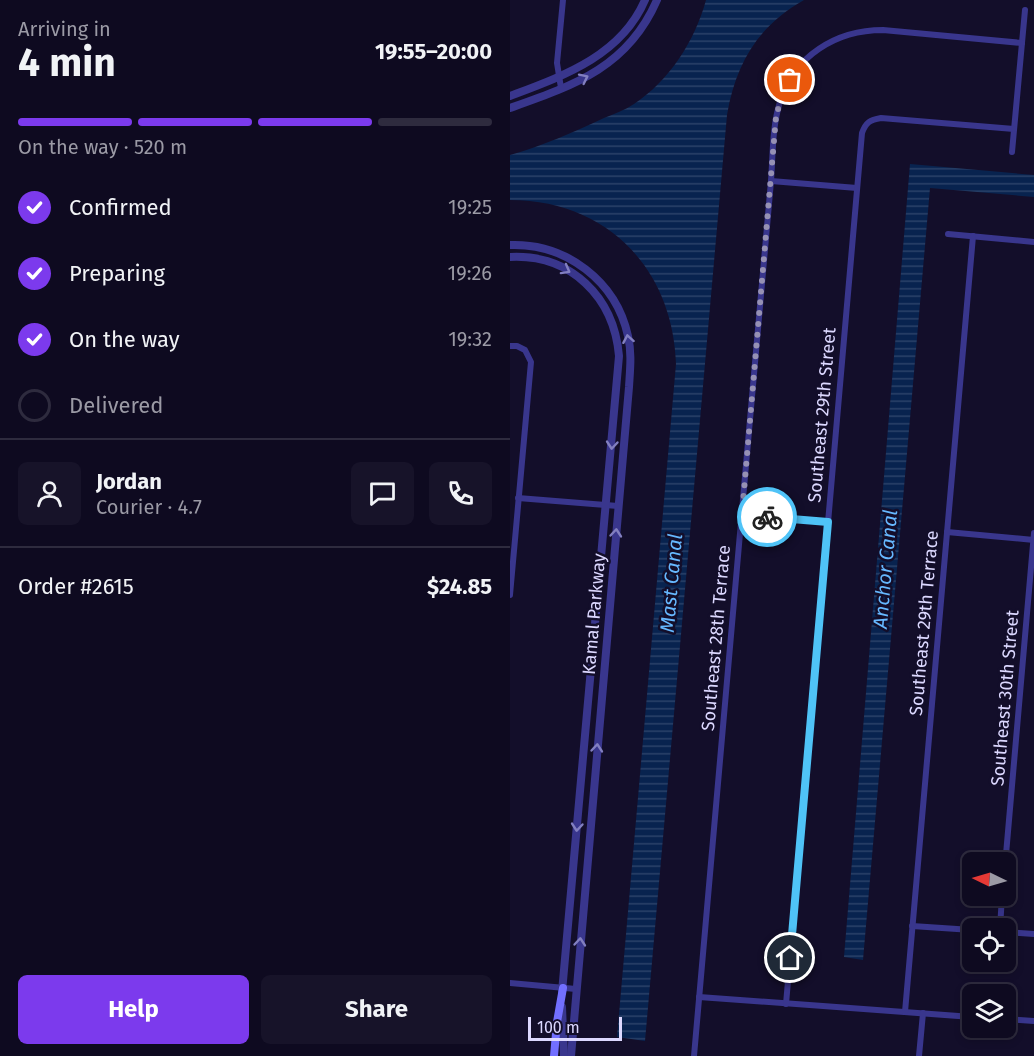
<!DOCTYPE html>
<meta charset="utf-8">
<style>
:root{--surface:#0e0a20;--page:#171329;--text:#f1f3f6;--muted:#9b9aa5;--line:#2e2b3e;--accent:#7c3aed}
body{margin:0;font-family:"Fira Sans",sans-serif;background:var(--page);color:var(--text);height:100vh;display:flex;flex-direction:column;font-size:22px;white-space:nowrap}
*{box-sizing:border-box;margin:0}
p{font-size:20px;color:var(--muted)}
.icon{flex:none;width:33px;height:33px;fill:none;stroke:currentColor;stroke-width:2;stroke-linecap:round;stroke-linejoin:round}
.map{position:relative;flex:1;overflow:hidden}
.sheet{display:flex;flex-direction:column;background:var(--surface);width:510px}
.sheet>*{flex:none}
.needle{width:39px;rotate:275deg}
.buttons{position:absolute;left:452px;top:852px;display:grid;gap:12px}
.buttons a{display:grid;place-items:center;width:54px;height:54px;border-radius:9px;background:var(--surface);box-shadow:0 3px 9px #0003,0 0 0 2px var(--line);font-size:30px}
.scale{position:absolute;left:18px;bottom:15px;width:94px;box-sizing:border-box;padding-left:6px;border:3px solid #dcd8ff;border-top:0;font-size:16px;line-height:21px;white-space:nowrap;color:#dcd8ff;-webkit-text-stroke:4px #130e2a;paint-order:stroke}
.pin{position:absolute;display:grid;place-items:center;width:51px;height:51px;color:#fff;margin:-26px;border:3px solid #fff;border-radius:50%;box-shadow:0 2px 6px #0007}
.courier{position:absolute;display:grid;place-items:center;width:60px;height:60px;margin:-30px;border:4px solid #4fc3f7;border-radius:50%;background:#fff;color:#222;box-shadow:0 2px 8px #0007}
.headline em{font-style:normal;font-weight:700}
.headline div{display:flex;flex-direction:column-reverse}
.headline{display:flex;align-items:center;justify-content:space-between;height:102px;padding:0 18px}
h1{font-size:39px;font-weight:700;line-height:45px}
.bar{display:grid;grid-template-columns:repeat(4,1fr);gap:9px 6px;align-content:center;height:72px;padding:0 18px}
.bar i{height:8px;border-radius:4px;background:var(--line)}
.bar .on{background:var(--accent)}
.bar p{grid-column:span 4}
.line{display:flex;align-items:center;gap:15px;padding:0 18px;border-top:2px solid var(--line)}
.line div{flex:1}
.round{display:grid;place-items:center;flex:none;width:63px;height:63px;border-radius:9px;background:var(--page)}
ol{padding:0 18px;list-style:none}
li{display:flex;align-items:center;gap:18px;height:66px}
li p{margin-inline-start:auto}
li .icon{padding:6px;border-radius:50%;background:var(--accent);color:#fff;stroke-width:4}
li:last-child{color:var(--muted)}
li i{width:33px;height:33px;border:3px solid var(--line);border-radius:50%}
.cta{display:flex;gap:12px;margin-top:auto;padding:12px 18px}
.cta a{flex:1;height:69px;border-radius:9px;background:var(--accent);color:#fff;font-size:24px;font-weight:700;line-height:69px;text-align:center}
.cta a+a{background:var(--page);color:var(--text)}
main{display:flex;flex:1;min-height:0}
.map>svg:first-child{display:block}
.water{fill:url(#water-rules)}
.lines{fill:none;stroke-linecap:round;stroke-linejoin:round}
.minor{stroke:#39368d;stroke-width:6}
.tertiary{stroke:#39368d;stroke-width:8}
.secondary{stroke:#726fff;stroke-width:8}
.oneway{stroke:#827fc0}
.done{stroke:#9691b4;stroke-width:6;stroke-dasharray:0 10.8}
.route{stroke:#4fc3f7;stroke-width:8}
.labels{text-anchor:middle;stroke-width:5;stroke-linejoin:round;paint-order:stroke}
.street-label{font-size:18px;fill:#dcd8ff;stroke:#130e2a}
.water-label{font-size:20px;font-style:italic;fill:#66b8ff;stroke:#130e2a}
</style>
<main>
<section class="sheet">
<div class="headline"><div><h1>4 min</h1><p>Arriving in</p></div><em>19:55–20:00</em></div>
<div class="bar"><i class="on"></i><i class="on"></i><i class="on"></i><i></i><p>On the way · 520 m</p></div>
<ol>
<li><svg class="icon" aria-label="check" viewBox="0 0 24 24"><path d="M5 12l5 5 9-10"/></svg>Confirmed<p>19:25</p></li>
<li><svg class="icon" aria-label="check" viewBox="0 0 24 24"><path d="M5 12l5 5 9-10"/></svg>Preparing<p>19:26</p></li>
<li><svg class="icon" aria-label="check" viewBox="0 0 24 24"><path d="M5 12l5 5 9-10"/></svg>On the way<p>19:32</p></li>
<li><i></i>Delivered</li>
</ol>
<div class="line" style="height:108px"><a class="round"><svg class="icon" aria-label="person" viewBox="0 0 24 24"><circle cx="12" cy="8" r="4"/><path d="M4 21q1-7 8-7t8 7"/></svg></a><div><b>Jordan</b><p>Courier · 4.7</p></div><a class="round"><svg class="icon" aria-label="chat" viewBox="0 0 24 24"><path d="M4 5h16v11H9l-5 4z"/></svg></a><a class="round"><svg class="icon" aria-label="phone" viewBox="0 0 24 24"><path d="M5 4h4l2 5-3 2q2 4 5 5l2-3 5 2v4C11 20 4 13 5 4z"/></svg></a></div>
<div class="line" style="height:78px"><div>Order #2615</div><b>$24.85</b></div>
<div class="cta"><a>Help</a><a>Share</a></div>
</section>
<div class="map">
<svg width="524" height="1056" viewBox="0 0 524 1056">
<defs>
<pattern id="water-rules" width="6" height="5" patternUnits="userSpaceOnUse" patternTransform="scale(1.5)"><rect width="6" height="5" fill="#08234f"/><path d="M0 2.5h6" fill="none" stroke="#2b4269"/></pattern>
</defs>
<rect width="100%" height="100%" fill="#130e2a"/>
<g class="water">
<path d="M196,0H294C248,26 226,63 217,115L135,1041L107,1037L166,364C163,269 97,200 0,200V155C32,146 64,132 94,118C104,114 115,110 124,104C159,81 185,41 196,0Z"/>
<path d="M400,164L524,175V197L420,188L353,960L334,957Z"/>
</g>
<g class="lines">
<g class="minor">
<path d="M51,88L47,63L53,0"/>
<path d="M502,152L515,10"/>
<path d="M261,181L347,188"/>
<path d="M438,234L524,242"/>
<path d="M0,346H7L15,350L21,362L0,595"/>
<path d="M8,498L108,506"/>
<path d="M232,515L318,522"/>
<path d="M437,532L524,540"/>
<path d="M495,866L524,533"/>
<path d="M402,926L462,930"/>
<path d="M490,928L492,896"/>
<path d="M495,932L524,934"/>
<path d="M0,983L66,989"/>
<path d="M189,997L462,1017"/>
<path d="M276,1004L352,133C356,122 360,120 371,118L504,129"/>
<path d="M395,1012L463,236"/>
<path d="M495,1019L524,1021"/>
<path d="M184,1056L261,181C263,155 262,127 270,102C284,56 326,30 373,30L512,43"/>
<path d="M409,1056L413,1013"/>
</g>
<g class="tertiary">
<path d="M0,96C53,76 111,56 135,0"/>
<path d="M0,108C65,85 118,67 147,0"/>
<path d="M0,245C56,243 106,281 118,336C122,353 120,370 119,387L61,1056"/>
<path d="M0,257C61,254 104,297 109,356L52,992"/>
<path d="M52,1007L54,1056"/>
</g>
<path class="secondary" d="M44,1056L47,1022L53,988"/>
</g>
<defs><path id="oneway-chevron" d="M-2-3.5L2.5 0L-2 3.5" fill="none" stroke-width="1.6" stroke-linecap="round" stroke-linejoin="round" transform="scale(1.5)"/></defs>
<g class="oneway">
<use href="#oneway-chevron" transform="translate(74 78) rotate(-26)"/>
<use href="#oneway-chevron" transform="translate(56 270) rotate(29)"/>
<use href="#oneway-chevron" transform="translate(118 339) rotate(-100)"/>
<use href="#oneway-chevron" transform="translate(102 445) rotate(95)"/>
<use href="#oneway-chevron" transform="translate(106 533) rotate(-85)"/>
<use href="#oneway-chevron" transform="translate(87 748) rotate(-85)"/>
<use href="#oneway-chevron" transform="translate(67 827) rotate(95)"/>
<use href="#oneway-chevron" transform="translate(70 942) rotate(-85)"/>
</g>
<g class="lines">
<path class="done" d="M257,517L232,514L266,117L270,102L280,80"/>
<path class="route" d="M257,517L318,522L280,958"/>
</g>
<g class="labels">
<g class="street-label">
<text transform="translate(312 415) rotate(-85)" y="6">Southeast 29th Street</text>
<text transform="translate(84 614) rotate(-85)" y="6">Kamal Parkway</text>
<text transform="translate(414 623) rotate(-85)" y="6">Southeast 29th Terrace</text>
<text transform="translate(206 638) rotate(-85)" y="6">Southeast 28th Terrace</text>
<text transform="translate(495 698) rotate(-85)" y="6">Southeast 30th Street</text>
</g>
<g class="water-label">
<text transform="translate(375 569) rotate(-85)" y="7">Anchor Canal</text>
<text transform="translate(161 583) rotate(-85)" y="7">Mast Canal</text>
</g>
</g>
</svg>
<div class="buttons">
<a><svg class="needle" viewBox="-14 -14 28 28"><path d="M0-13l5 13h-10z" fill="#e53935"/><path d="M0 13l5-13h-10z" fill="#9b9aa5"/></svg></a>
<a><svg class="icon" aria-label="locate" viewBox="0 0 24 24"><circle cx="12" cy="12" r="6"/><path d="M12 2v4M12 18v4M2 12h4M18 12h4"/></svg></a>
<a><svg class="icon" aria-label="layers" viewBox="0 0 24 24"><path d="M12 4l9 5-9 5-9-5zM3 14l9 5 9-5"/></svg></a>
</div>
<div class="scale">100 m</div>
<div class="pin" style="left:280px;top:80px;background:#ea580c"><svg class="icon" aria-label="bag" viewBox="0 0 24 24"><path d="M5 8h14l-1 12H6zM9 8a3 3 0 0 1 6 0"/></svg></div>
<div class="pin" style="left:280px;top:958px;background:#1f2937"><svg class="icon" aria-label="home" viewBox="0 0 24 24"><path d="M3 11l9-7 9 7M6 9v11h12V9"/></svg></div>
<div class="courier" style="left:257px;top:517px"><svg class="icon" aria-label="bike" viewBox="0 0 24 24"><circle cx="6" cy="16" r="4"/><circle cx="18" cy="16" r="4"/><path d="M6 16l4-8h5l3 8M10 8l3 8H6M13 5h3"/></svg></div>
</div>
</main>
